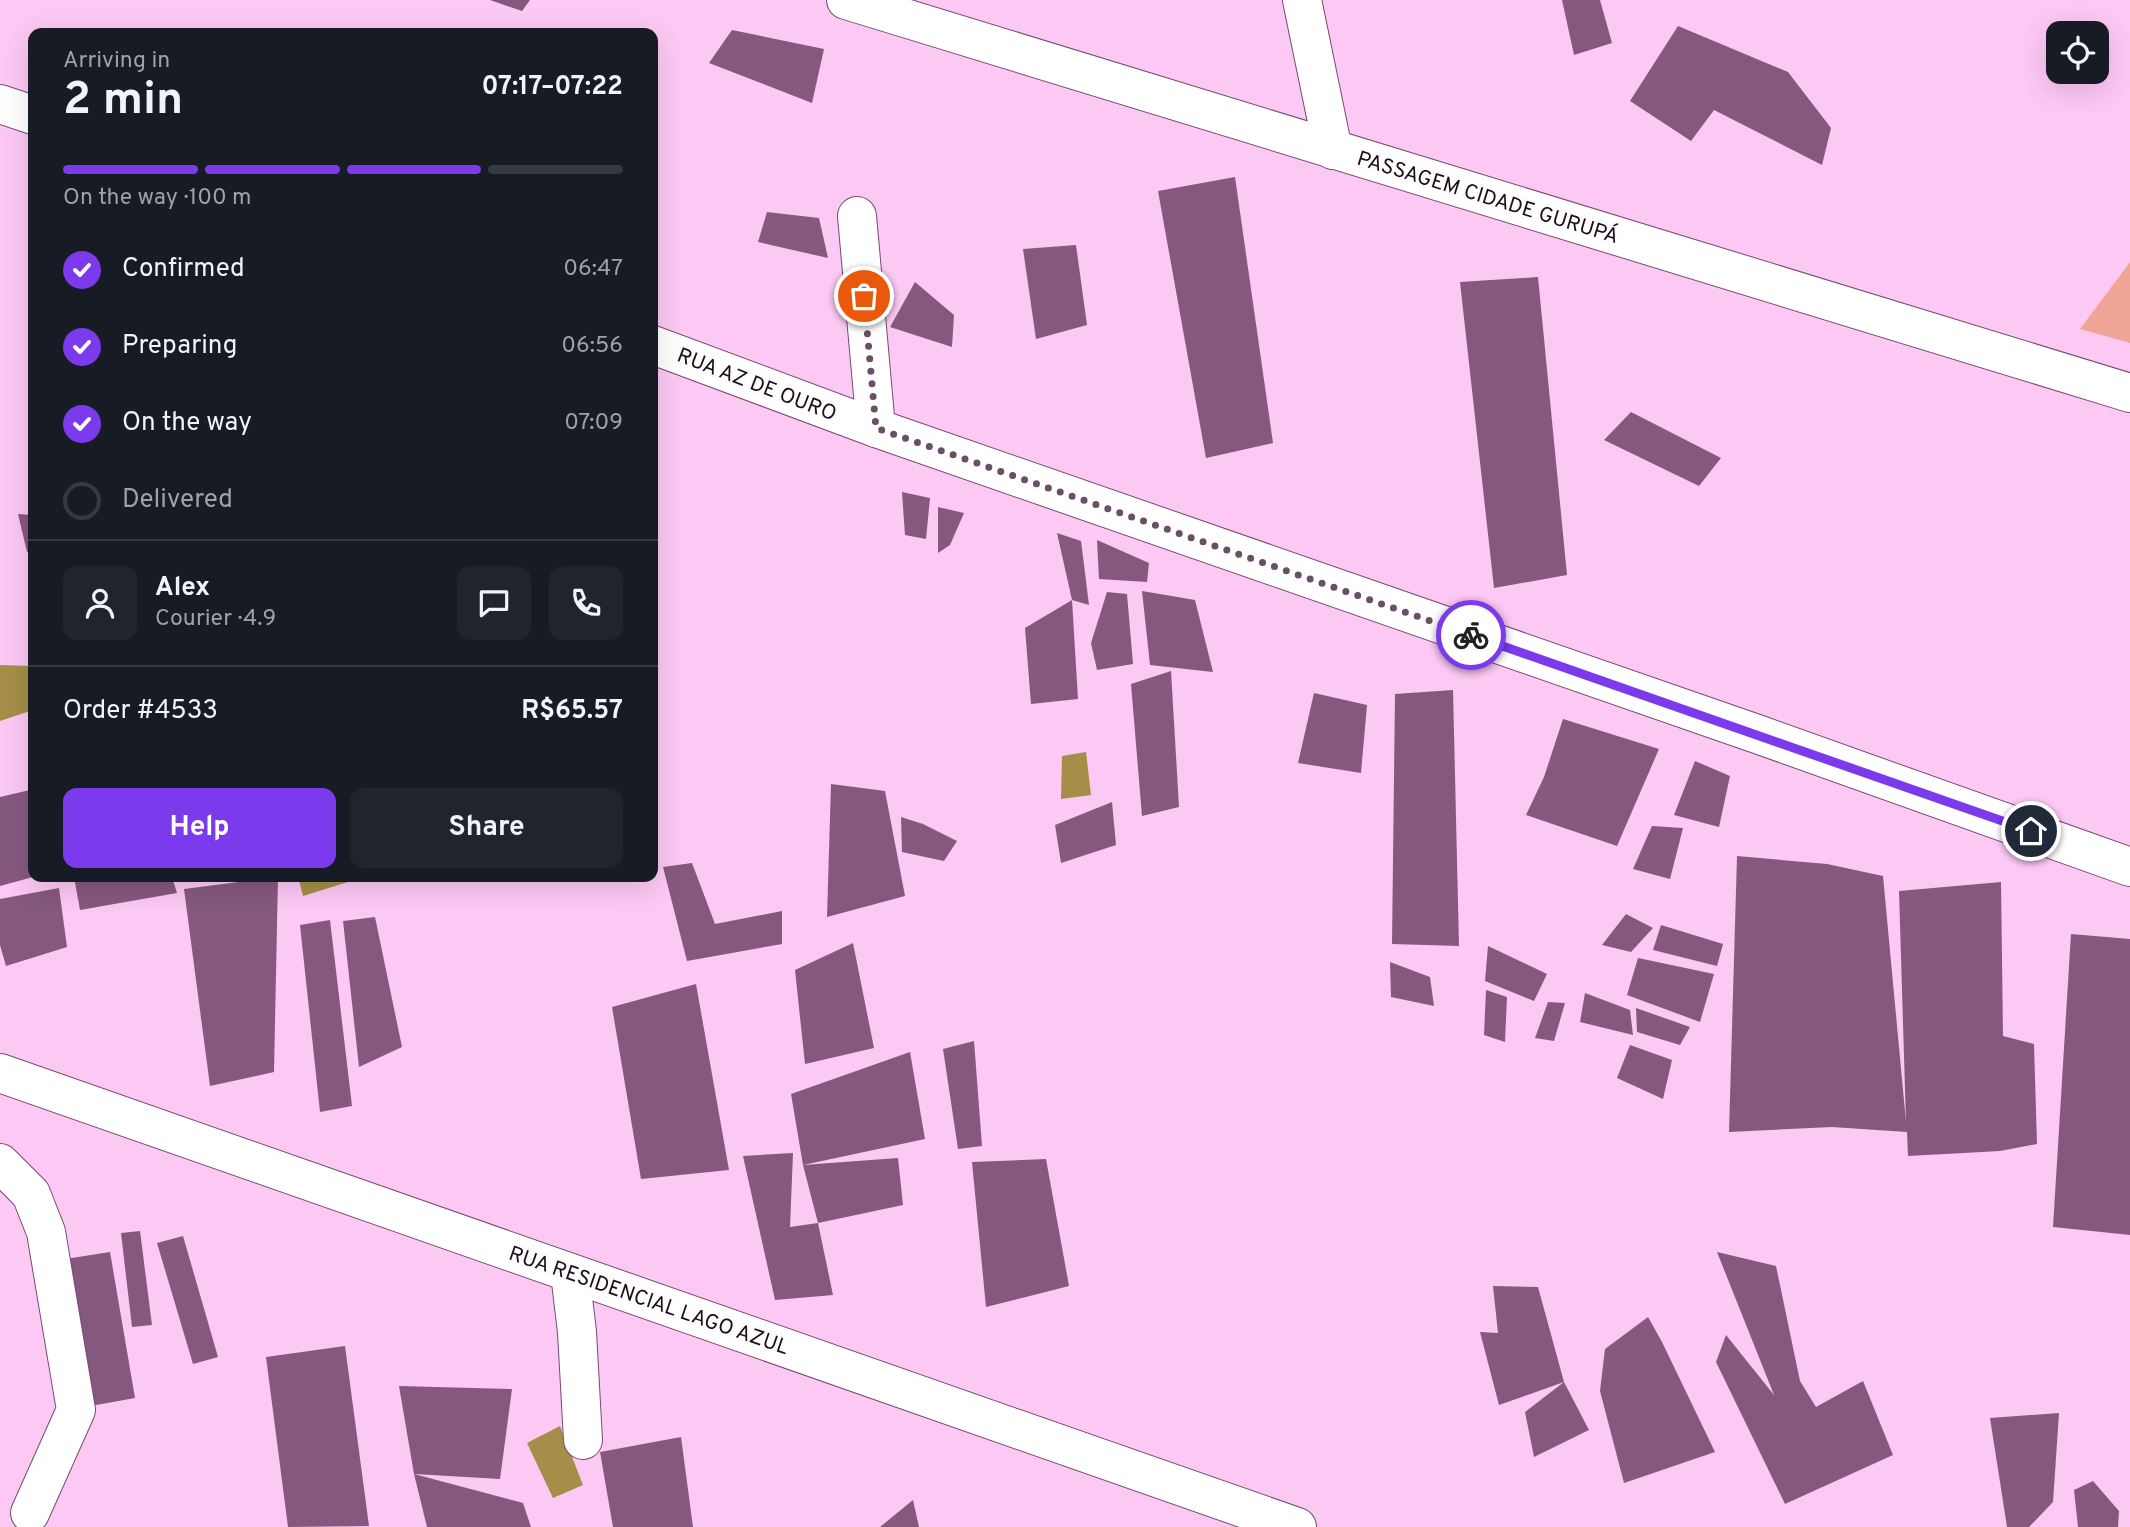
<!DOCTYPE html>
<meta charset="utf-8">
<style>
:root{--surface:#171b24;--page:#20242c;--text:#f1f3f6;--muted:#9ea1a6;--line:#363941;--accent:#7c3aed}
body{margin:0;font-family:Overpass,sans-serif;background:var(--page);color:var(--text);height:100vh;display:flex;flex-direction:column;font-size:26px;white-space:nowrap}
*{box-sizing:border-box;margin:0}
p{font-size:23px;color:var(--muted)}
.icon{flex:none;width:38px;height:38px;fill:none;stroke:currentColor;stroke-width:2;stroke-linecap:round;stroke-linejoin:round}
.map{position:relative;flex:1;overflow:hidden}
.panel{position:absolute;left:28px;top:28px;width:630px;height:854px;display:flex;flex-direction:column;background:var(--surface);border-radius:14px;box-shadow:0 7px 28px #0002}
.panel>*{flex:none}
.controls{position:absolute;left:2046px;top:21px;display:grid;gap:14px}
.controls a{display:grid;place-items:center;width:63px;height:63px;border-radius:14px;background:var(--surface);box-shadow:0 7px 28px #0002;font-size:35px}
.pin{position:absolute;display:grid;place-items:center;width:60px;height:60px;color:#fff;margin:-30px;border:4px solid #fff;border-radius:50%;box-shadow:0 2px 7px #0007}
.courier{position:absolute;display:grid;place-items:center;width:70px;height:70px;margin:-35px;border:5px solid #7c3aed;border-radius:50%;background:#fff;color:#222;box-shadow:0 2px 9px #0007}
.headline em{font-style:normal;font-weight:700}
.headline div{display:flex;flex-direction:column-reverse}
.headline{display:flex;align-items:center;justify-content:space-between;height:119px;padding:0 35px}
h1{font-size:46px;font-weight:700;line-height:52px}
.bar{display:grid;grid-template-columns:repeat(4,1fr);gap:10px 7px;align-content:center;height:84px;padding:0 35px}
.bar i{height:9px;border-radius:5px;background:var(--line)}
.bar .on{background:var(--accent)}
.bar p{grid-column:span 4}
.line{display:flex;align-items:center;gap:18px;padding:0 35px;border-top:2px solid var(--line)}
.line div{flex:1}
.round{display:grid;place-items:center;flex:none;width:74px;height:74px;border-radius:14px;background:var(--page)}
ol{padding:0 35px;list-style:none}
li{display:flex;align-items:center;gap:21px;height:77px}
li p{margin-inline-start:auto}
li .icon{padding:7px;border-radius:50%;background:var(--accent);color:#fff;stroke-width:4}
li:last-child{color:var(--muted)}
li i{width:38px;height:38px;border:4px solid var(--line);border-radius:50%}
.primary-button{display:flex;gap:14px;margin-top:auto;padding:14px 35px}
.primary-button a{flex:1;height:80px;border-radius:14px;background:var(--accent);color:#fff;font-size:28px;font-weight:700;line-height:80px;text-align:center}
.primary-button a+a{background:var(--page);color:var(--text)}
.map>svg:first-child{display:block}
.green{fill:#f0a597}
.water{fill:#a48e49}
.building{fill:#865880}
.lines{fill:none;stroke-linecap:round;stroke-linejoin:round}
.minor-casing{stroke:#774a71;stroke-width:40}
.minor{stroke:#fff;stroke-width:38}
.done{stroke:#6b4e67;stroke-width:7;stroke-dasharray:0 12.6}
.route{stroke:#7c3aed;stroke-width:9}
.labels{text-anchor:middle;stroke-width:6;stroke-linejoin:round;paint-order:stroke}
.street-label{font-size:21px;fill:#1d0c1b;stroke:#fcfcfc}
</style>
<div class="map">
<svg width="2130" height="1527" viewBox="0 0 2130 1527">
<rect width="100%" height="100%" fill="#fcc8f4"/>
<path class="green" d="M2130,262V343L2080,329Z"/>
<g class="water">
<path d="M0,665L30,666L33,710L0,721Z"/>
<path d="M1086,752L1091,795L1061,799L1062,756Z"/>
<path d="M298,877H364L303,896Z"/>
<path d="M560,1426L583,1485L553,1498L527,1443Z"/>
</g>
<g class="building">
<path d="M490,0H530L522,11Z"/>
<path d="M1562,0H1600L1612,43L1574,55Z"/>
<path d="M1678,26L1788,72L1831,128L1822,165L1714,110L1691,141L1630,101Z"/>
<path d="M732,30L824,49L812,103L709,63Z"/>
<path d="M1235,177L1273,443L1206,458L1158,191Z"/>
<path d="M767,212L819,218L828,258L758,242Z"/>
<path d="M1076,245L1087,325L1036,339L1023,249Z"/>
<path d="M1538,277L1567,575L1494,588L1460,282Z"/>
<path d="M915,282L954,315L952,347L890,327Z"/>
<path d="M1631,412L1721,458L1699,486L1604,440Z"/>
<path d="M902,492L930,498L926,539L905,535Z"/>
<path d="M938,507L964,513L950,545L938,553Z"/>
<path d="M18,514L33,515V551L27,552Z"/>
<path d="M1057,533L1081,541L1089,605L1072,600L1078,699L1031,704L1025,628L1072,600Z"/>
<path d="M1097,540L1149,563L1147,582L1099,579Z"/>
<path d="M1142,591L1195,600L1213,672L1150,665Z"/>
<path d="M1107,592L1127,594L1133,664L1097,670L1091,643Z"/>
<path d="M1171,671L1179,807L1142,816L1131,684Z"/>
<path d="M1453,690L1459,946L1392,944L1395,694Z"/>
<path d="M1314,693L1367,705L1361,773L1298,763Z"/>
<path d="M1563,719L1659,749L1617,846L1526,815L1544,777Z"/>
<path d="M1695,761L1730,776L1719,827L1674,815Z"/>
<path d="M831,784L885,791L905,896L827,917Z"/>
<path d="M30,790L33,817V877L0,886V797Z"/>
<path d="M1112,802L1116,845L1061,863L1055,825Z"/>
<path d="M901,817L923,824L957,841L944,861L902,852Z"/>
<path d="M1652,826L1683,828L1670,879L1633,869Z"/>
<path d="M1737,856L1827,864L1883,876L1906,1122L1899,891L2001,882L2003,1036L2034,1044L2037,1144L2000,1151L1908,1156L1907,1132L1832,1127L1729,1132Z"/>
<path d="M692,863L715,924L782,911V944L687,961L663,867Z"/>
<path d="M74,877H172L177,893L80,910Z"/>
<path d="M278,877L274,1072L210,1086L184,889Z"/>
<path d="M59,888L67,947L6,966L0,945V899Z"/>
<path d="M1626,914L1653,928L1631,952L1602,945Z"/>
<path d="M375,917L402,1047L359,1067L343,921Z"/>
<path d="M330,920L352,1106L320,1112L300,925Z"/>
<path d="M1661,925L1723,944L1717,966L1653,950Z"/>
<path d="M2071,934L2130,939V1235L2053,1227Z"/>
<path d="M853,943L874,1048L805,1064L795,970Z"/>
<path d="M1488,946L1547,974L1534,1001L1485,981Z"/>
<path d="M1638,958L1714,974L1700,1022L1627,995Z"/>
<path d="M1390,962L1430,977L1434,1006L1391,997Z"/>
<path d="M696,984L729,1170L641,1179L612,1007Z"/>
<path d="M1486,990L1507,997L1505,1042L1484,1035Z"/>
<path d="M1585,993L1630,1010L1633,1035L1580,1022Z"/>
<path d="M1548,1002L1565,1003L1554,1041L1535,1038Z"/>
<path d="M1636,1008L1690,1027L1680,1045L1637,1032Z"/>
<path d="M974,1041L982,1146L958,1149L943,1049Z"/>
<path d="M1630,1045L1672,1060L1663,1099L1617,1078Z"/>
<path d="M910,1052L925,1139L803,1165L898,1158L903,1205L818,1223L833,1295L775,1300L743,1156L793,1153L790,1227L818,1223L803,1165L791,1094Z"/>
<path d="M1046,1159L1069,1286L986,1307L972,1162Z"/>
<path d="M140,1231L152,1325L132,1327L121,1233Z"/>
<path d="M183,1236L218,1357L193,1364L157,1243Z"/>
<path d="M110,1252L135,1398L85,1407L59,1260Z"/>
<path d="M1717,1252L1776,1266L1800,1381L1816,1407L1863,1381L1893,1455L1785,1504L1716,1362L1726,1335L1774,1395Z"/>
<path d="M1493,1286L1538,1287L1564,1382L1499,1405L1480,1332L1498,1333Z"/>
<path d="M1648,1317L1662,1342L1715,1452L1624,1483L1600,1391L1605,1349Z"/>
<path d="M345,1346L369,1526L288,1527L266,1357Z"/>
<path d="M1564,1382L1589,1430L1534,1457L1525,1412Z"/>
<path d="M399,1386L512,1389L500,1479L414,1474L523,1503L531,1527H427L414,1474Z"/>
<path d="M2059,1413L2053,1502L2029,1527H2007L1990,1418Z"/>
<path d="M681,1437L693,1527H613L600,1452Z"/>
<path d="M2093,1481L2119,1511L2118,1527H2078L2074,1490Z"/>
<path d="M913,1500L919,1527H880Z"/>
</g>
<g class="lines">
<g class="minor-casing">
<g id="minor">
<path d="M846,0L2130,393"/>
<path d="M1302,0L1333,150"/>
<path d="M0,104L33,115"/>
<path d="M857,216L876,428"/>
<path d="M653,345L876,428L1757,734L2130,867"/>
<path d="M0,1073L1297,1527"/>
<path d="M0,1163L31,1194L46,1232L76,1410L30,1513"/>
<path d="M570,1273L577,1332L583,1440"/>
</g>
</g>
<use href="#minor" class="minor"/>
</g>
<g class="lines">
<path class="done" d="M864,296L876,428L1471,635"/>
<path class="route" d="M1471,635L2031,831"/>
</g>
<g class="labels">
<g class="street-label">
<text transform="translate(1488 197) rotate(17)" y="7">PASSAGEM CIDADE GURUPÁ</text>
<text transform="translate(757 384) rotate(21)" y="7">RUA AZ DE OURO</text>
<text transform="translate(649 1300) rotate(19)" y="7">RUA RESIDENCIAL LAGO AZUL</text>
</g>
</g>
</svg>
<div class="controls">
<a><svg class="icon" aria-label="locate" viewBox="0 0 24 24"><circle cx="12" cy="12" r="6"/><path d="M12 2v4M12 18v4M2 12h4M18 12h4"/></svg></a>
</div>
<div class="pin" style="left:864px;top:296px;background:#ea580c"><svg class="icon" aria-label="bag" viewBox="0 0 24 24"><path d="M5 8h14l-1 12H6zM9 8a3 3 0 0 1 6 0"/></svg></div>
<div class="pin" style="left:2031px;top:831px;background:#1f2937"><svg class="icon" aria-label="home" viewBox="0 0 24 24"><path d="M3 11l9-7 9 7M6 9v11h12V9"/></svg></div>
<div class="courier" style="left:1471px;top:635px"><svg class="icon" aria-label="bike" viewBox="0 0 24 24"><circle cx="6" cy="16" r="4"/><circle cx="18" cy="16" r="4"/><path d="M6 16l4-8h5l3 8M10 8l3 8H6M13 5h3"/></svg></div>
<section class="panel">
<div class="headline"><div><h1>2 min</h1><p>Arriving in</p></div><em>07:17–07:22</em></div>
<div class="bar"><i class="on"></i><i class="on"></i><i class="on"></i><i></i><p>On the way · 100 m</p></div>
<ol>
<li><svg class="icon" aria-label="check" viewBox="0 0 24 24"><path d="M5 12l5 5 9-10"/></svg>Confirmed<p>06:47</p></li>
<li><svg class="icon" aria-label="check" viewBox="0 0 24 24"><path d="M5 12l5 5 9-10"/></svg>Preparing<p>06:56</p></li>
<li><svg class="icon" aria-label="check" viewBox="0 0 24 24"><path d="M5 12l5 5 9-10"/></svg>On the way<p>07:09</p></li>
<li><i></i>Delivered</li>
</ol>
<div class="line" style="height:126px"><a class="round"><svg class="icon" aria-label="person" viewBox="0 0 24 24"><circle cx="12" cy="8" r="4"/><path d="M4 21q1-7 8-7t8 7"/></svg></a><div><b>Alex</b><p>Courier · 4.9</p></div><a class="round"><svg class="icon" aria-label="chat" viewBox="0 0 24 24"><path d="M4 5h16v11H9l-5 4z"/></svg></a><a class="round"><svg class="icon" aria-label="phone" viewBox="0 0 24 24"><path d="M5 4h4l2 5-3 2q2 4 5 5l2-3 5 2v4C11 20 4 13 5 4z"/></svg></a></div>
<div class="line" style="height:91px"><div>Order #4533</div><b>R$65.57</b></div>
<div class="primary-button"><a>Help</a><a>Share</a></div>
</section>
</div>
